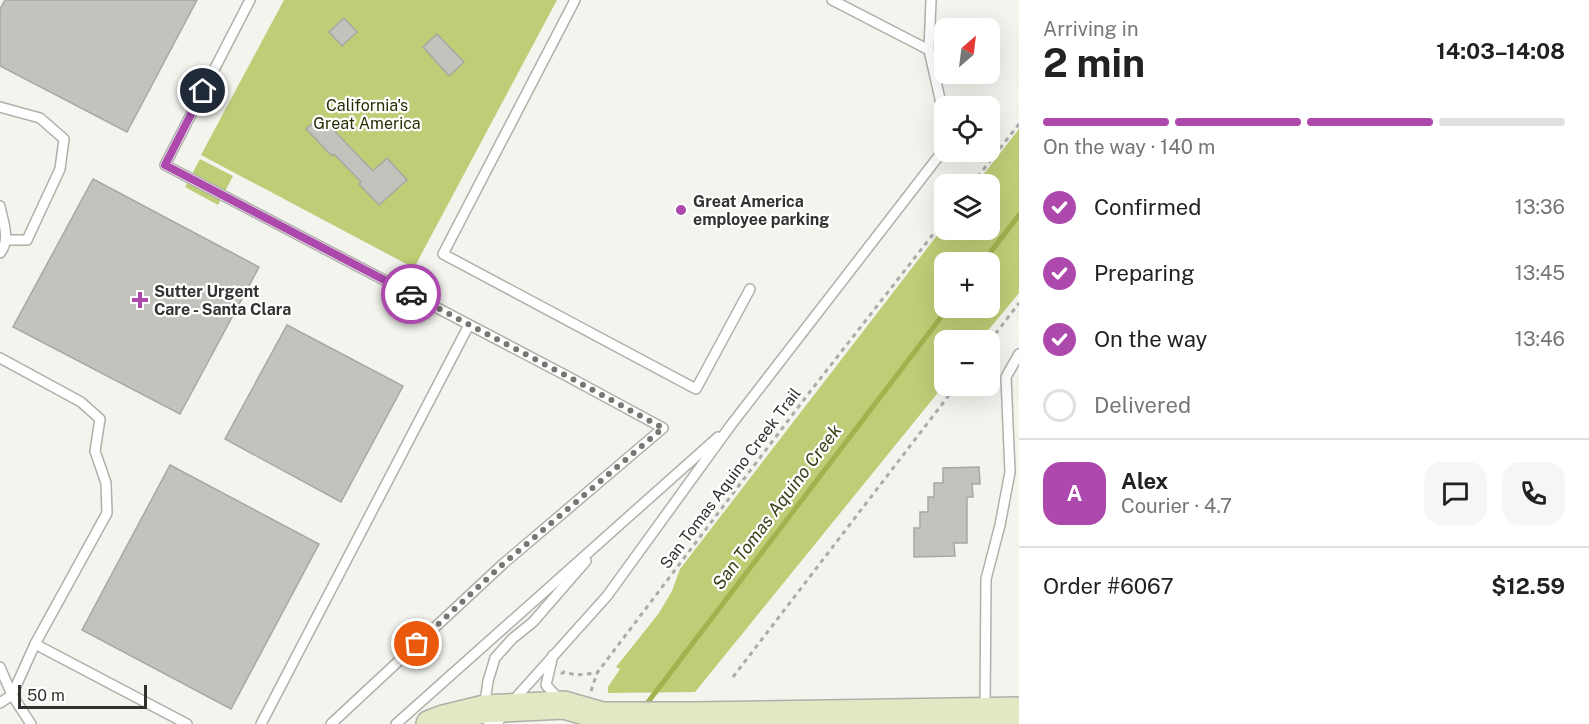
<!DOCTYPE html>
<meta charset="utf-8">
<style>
:root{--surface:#fff;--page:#f6f6f6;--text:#222;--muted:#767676;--line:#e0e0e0;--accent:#ad48ad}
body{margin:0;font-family:"Public Sans",sans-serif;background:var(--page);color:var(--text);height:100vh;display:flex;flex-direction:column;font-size:22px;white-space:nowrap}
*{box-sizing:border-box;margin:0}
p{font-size:20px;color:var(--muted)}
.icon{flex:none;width:33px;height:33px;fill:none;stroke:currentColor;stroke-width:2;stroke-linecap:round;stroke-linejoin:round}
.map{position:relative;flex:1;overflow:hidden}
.drawer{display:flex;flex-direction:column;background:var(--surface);width:570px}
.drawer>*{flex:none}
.needle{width:39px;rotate:28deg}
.tools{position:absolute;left:934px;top:18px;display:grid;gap:12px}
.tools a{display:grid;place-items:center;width:66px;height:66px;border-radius:12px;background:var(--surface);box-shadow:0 6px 24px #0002;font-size:30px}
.scale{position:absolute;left:18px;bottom:15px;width:129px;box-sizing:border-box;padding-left:6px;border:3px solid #323330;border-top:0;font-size:16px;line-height:21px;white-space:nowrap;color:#323330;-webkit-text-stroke:4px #fff;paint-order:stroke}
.pin{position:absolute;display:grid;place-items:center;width:51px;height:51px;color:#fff;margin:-26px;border:3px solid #fff;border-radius:50%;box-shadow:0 2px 6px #0007}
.courier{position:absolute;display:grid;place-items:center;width:60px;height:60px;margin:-30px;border:4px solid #ad48ad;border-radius:50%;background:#fff;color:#222;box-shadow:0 2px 8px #0007}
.overview em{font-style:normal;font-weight:700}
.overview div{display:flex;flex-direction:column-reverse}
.overview{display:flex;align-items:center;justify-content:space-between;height:102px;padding:0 24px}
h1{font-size:39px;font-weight:700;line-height:45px}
.bar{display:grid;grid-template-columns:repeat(4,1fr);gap:9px 6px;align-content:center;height:72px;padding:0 24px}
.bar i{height:8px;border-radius:4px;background:var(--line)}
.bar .selected{background:var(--accent)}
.bar p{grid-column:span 4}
.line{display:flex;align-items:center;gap:15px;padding:0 24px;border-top:2px solid var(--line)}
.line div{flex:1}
.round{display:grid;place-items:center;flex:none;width:63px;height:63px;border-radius:18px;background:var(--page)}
ol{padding:0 24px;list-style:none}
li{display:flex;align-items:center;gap:18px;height:66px}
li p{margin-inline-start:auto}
li .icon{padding:6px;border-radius:50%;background:var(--accent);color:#fff;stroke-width:4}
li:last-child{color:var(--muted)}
li i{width:33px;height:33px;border:3px solid var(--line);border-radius:50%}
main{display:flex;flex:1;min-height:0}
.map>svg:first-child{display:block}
.green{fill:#bece76;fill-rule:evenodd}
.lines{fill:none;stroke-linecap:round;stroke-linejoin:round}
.stream{stroke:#a1b24e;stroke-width:5}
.building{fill:#c2c3bd;stroke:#a6a8a2;stroke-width:1.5}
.lane-casing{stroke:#afb0aa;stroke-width:12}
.secondary-casing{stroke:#afb0aa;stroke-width:30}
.path{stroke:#abaca7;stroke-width:3;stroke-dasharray:4.5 4.5;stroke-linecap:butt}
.lane{stroke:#fff;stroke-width:9}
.secondary{stroke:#e2e8c4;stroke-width:27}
.done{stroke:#767772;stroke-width:6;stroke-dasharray:0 10.8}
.route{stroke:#ad48ad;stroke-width:8}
.poi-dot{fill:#ad48ad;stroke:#fff;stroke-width:2}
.labels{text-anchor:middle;stroke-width:4.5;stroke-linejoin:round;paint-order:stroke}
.park-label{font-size:16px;fill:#292f04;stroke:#fff}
.poi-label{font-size:16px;font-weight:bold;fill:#323330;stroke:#fff;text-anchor:start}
.street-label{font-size:16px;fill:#323330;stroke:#fff}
.water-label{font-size:18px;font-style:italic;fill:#3a4118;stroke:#fff}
</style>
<main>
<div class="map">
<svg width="1019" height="724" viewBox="0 0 1019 724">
<rect width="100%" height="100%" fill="#f3f4ee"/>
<g class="green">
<path d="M284,0H557L414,268L201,155Z"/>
<path d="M1019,129V293L980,340H945V384L695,692L608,693V687L620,669L616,667L659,613L672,591L680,569L945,225V230H990V184H976ZM990,262V308H945V262Z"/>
<path d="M200,159L233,176L218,205L185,187Z"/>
</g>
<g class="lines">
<g class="stream">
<path d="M983,262L1019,215"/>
<path d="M645,706L948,308"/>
</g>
</g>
<g class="building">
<path d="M5,0H197L127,132L0,66V9Z"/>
<path d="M344,18L357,32L342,46L329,32Z"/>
<path d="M437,34L464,62L449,76L423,47Z"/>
<path d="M320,116L373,171L387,158L407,180L379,205L359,184L361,182L334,154L332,156L306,129Z"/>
<path d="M93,179L259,267L180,414L13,327Z"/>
<path d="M287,325L403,386L341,502L225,439Z"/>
<path d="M170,465L319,544L231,709L82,630Z"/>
<path d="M979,467L980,484H972L973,497H967V543H954L955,556L914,557V528H920V512H928V497H934V483H943V468Z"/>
</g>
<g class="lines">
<g class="lane-casing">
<g id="lane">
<path d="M250,0L165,165L565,375L663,428L503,564L331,724"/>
<path d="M575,0L443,254L696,389L750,289"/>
<path d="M832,0L929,50"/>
<path d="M931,0L929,50L945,121"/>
<path d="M0,107L40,118L64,139L60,169L27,240H6"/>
<path d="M0,206C3,222 11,240 0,253"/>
<path d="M0,358L81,402L100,419L95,451L106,483L107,513L35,644L12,695L0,703"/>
<path d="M35,644L187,724"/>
<path d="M553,655L546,685L561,701"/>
<path d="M0,667L12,695L31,724"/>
<path d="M985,709L986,579L1000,525L1010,472L1006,377L1019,354"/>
<path d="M261,724L469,325"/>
<path d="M396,724L718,437"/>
<path d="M489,724L484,709L488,681L495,658L512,639L533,622L586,561"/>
<path d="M497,724L508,707L520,693L607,596L731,425L945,148"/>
</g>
</g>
<g class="secondary-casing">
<path id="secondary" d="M430,724L443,719L484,709L564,705L602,716H695L1019,711"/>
</g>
<g class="path">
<path d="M972,184L1019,124"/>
<path d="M990,341L1019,303"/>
<path d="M561,674L564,672L576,675L597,673L809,393L945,219"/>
<path d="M733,677L956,386"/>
<path d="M591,691L597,673"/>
</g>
<use href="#lane" class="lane"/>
<use href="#secondary" class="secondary"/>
</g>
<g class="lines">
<path class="done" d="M411,294L565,375L663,428L503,564L417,644"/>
<path class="route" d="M203,91L165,165L411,294"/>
</g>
<g class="poi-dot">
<circle cx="681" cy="210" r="6"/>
<path d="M137 291h6v6h6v6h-6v6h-6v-6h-6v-6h6z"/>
</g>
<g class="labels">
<g class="park-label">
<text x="367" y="111">California's<tspan x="367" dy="18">Great America</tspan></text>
</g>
<g class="poi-label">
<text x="693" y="207">Great America<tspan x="693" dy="18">employee parking</tspan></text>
<text x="154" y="297">Sutter Urgent<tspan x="154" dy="18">Care - Santa Clara</tspan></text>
</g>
<g class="street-label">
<text transform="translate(730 478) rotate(-53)" y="6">San Tomas Aquino Creek Trail</text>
</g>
<g class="water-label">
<text transform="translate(777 507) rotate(-53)" y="6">San Tomas Aquino Creek</text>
</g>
</g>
</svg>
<div class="tools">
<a><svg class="needle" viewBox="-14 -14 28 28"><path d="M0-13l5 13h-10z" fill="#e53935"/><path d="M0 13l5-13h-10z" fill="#767676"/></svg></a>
<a><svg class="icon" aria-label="locate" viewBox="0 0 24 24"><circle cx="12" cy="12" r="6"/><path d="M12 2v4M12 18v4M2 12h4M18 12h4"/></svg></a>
<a><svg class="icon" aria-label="layers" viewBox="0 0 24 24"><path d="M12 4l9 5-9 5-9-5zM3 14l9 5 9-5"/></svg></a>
<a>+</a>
<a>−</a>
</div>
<div class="scale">50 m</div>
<div class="pin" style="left:417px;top:644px;background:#ea580c"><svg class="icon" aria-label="bag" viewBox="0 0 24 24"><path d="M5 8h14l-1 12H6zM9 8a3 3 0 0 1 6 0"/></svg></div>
<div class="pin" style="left:203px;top:91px;background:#1f2937"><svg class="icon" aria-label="home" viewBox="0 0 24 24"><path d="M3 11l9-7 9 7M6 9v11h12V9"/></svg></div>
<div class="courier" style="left:411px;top:294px"><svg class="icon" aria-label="car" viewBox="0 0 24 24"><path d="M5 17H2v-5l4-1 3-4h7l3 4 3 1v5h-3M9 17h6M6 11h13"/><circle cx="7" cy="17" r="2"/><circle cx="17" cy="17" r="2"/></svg></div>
</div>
<section class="drawer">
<div class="overview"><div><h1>2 min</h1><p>Arriving in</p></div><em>14:03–14:08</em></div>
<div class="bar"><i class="selected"></i><i class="selected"></i><i class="selected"></i><i></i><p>On the way · 140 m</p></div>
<ol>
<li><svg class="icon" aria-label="check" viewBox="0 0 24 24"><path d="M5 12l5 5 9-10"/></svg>Confirmed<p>13:36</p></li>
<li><svg class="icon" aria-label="check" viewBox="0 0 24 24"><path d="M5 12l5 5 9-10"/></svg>Preparing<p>13:45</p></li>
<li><svg class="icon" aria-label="check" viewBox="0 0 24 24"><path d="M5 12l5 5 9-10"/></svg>On the way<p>13:46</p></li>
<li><i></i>Delivered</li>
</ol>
<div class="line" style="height:108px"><b class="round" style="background:var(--accent);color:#fff">A</b><div><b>Alex</b><p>Courier · 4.7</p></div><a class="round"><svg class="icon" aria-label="chat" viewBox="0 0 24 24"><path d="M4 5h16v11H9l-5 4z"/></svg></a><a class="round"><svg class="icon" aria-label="phone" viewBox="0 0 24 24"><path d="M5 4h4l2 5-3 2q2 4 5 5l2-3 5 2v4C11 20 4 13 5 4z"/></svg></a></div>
<div class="line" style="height:78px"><div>Order #6067</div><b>$12.59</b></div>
</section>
</main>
